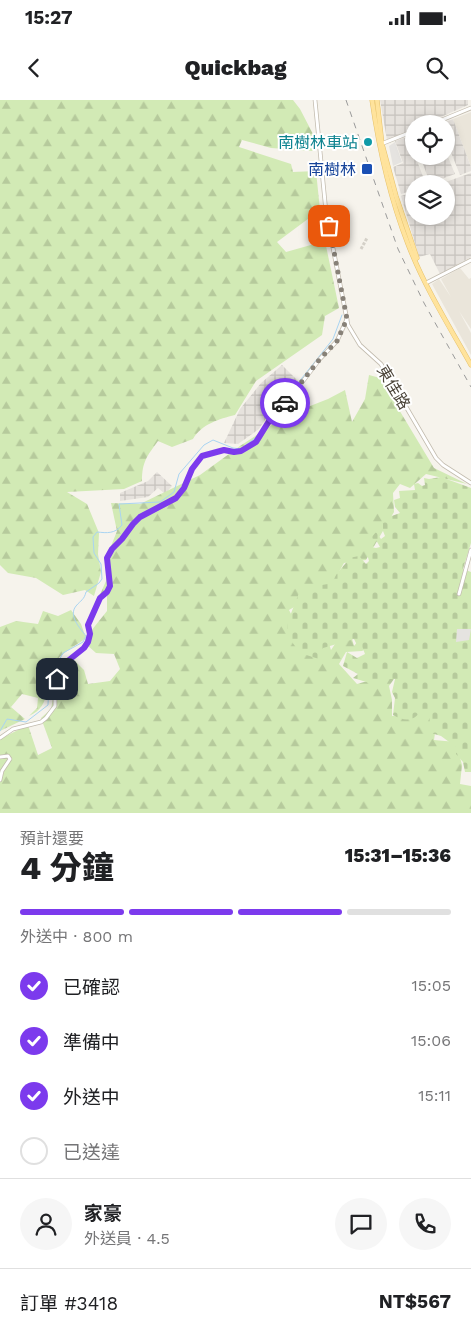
<!DOCTYPE html>
<html lang="zh-TW">
<meta charset="utf-8">
<style>
:root{--surface:#fff;--page:#f6f6f6;--text:#202124;--muted:#757577;--line:#e0e0e0;--accent:#7c3aed}
body{margin:0;font-family:"Work Sans","Noto Sans TC",sans-serif;background:var(--page);color:var(--text);height:100vh;display:flex;flex-direction:column;font-size:19px;white-space:nowrap}
*{box-sizing:border-box;margin:0}
p{font-size:16px;color:var(--muted)}
.icon{flex:none;width:28px;height:28px;fill:none;stroke:currentColor;stroke-width:2;stroke-linecap:round;stroke-linejoin:round}
.map{position:relative;height:713px;overflow:hidden}
.drawer{display:flex;flex-direction:column;background:var(--surface);flex:1}
.drawer>*{flex:none}
.tools{position:absolute;left:405px;top:15px;display:grid;gap:10px}
.tools a{display:grid;place-items:center;width:50px;height:50px;border-radius:50%;background:var(--surface);box-shadow:0 2px 12px #0003;font-size:25px}
.pin{position:absolute;display:grid;place-items:center;width:42px;height:42px;color:#fff;margin:-21px;border-radius:10px;box-shadow:0 2px 8px #0006}
.courier{position:absolute;display:grid;place-items:center;width:50px;height:50px;margin:-25px;border:4px solid #7c3aed;border-radius:50%;background:#fff;color:#222;box-shadow:0 1px 6px #0007}
.head em{font-style:normal;font-weight:800}
.head div{display:flex;flex-direction:column-reverse}
.head{display:flex;align-items:center;justify-content:space-between;height:85px;padding:0 20px}
h1{font-size:32px;font-weight:800;line-height:38px}
.bar{display:grid;grid-template-columns:repeat(4,1fr);gap:8px 5px;align-content:center;height:60px;padding:0 20px}
.bar i{height:6px;border-radius:4px;background:var(--line)}
.bar .current{background:var(--accent)}
.bar p{grid-column:span 4}
.line{display:flex;align-items:center;gap:12px;padding:0 20px;border-top:1px solid var(--line)}
.line div{flex:1}
.round{display:grid;place-items:center;flex:none;width:52px;height:52px;border-radius:26px;background:var(--page)}
ol{padding:0 20px;list-style:none}
li{display:flex;align-items:center;gap:15px;height:55px}
li p{margin-inline-start:auto}
li .icon{padding:5px;border-radius:50%;background:var(--accent);color:#fff;stroke-width:4}
li:last-child{color:var(--muted)}
li i{width:28px;height:28px;border:2px solid var(--line);border-radius:50%}
.status{display:flex;justify-content:space-between;align-items:center;height:35px;padding:0 25px;background:var(--surface);direction:ltr}
.status svg{height:14px;fill:currentColor}
header{display:flex;justify-content:space-between;align-items:center;height:65px;padding:0 20px;background:var(--surface);font-size:22px;font-weight:800}
.map>svg:first-child{display:block}
.residential{fill:#eae5da}
.industrial{fill:url(#industrial-grid)}
.forest{fill:url(#forest-firs)}
.cemetery{fill:url(#cemetery-stones)}
.parking{fill:#e5e3e0}
.lines{fill:none;stroke-linecap:round;stroke-linejoin:round}
.stream{stroke:#a9d4f2;stroke-width:1}
.minor-tunnel{stroke:#d4d0c8;stroke-width:3;stroke-dasharray:3 1.5;stroke-linecap:butt}
.minor-casing{stroke:#c2bbae;stroke-width:4.5}
.major-casing{stroke:#e6c16a;stroke-width:5}
.minor{stroke:#fff;stroke-width:3}
.major{stroke:#ffe39c;stroke-width:4}
.rail{stroke:#9a9a9a;stroke-width:1;stroke-dasharray:6 6;stroke-linecap:butt}
.done{stroke:#878178;stroke-width:5;stroke-dasharray:0 9}
.route{stroke:#7c3aed;stroke-width:6}
.culture-dot{fill:#0f9aa8;stroke:#fff;stroke-width:2}
.transit-dot{fill:#1a4fb4;stroke:#fff;stroke-width:2}
.labels{text-anchor:middle;stroke-width:4;stroke-linejoin:round;paint-order:stroke}
.culture-label{font-size:16px;fill:#0d838f;stroke:#fff;text-anchor:end}
.transit-label{font-size:16px;fill:#164399;stroke:#fff;text-anchor:end}
.street-label{font-size:16px;fill:#4b4439;stroke:#fff}
</style>
<div class="status"><b>15:27</b><svg viewBox="0 0 49 12"><path d="M0 12V9h3v3zM5 12V6h3v6zM10 12V3h3v9zM15 12V0h3v12zM26 1h20v11H26zM47 4h2v5h-2z"/></svg></div>
<header><svg class="icon" aria-label="back" viewBox="0 0 24 24"><path d="M15 5l-7 7 7 7"/></svg>Quickbag<svg class="icon" aria-label="search" viewBox="0 0 24 24"><circle cx="10" cy="10" r="6"/><path d="M15 15l6 6"/></svg></header>
<div class="map">
<svg width="471" height="713" viewBox="0 0 471 713">
<defs>
<pattern id="industrial-grid" width="8" height="8" patternUnits="userSpaceOnUse" patternTransform="scale(1.25)"><rect width="8" height="8" fill="#e6e2dd"/><path d="M0 4h8M4 0v8" fill="none" stroke="#c7c3be"/></pattern>
<pattern id="forest-firs" width="22" height="20" patternUnits="userSpaceOnUse" patternTransform="scale(1.25)"><rect width="22" height="20" fill="#d2eab5"/><path d="M5 1l3.5 6h-7zM16 11l3.5 6h-7z" fill="#b6ca9c"/></pattern>
<pattern id="cemetery-stones" width="16" height="16" patternUnits="userSpaceOnUse" patternTransform="scale(1.25)"><rect width="16" height="16" fill="#d2eab5"/><path d="M2 7V4a2 2 0 0 1 4 0v3zM10 15v-3a2 2 0 0 1 4 0v3z" fill="#b6ca9c"/></pattern>
</defs>
<rect width="100%" height="100%" fill="#f6f3ec"/>
<g class="residential">
<path d="M471,12V67L453,19Z"/>
<path d="M460,168L469,179L471,178V229L459,211L471,233V255L432,184L439,179L451,197L441,179Z"/>
</g>
<g class="industrial">
<path d="M380,0H468V5L425,24H414V29L387,40Z"/>
<path d="M453,19L471,67V71L460,75L446,40V24H441Z"/>
<path d="M407,37L414,56H415L426,84H414V90L401,94L393,67L403,63L395,41Z"/>
<path d="M446,52L455,74L430,83L420,56H446Z"/>
<path d="M471,73V157L440,174L430,154L419,157L401,96L414,92V116H446V84H440Z"/>
<path d="M282,265L298,281L272,309L259,329L238,344L224,343L240,309L261,283Z"/>
<path d="M157,372L172,386L165,394L158,388L148,397L120,401V393L148,381Z"/>
</g>
<g class="forest">
<path d="M0,0H293L300,9L313,34V51L271,48L242,40L239,47L291,64L293,72L316,71L320,110L277,142L286,152L325,141L339,208L325,216L322,235L256,281L235,315C219,319 202,324 193,339L172,347L158,341C147,356 142,362 142,381L124,389L67,392L87,404L99,433L98,454L101,472L94,496L85,490L63,495L36,478L8,473L0,465Z"/>
<path d="M369,275L380,278L434,368L467,384L426,374L410,388L400,384L393,393L394,412L366,460L344,463L331,486L289,510L307,545L327,537L331,550L345,529L350,532L354,546L362,536L386,539L362,551L346,552L339,564L357,584L399,572L389,586L392,600V616L416,614L424,570L437,619L434,640L456,642L462,665L460,684L471,686V713H0V639L28,625L38,655L52,648L41,618L51,609L55,587L71,578L75,561L84,570L88,584L110,581L120,569L114,554L96,553L87,545L91,531L107,511V494L99,497L106,481V459L117,431L111,403L140,404L200,375L240,346L287,315L328,299L345,290L352,322L365,299Z"/>
<path d="M71,510L81,524L86,538C77,545 61,553 55,563C42,584 54,605 29,616L37,608L38,598L22,594L11,607L25,619L0,631V527L16,521L38,524L43,511L58,516Z"/>
</g>
<path class="cemetery" d="M441,377L471,388V443L463,469L471,472V672H465L463,662L456,654V647L441,636L431,633L429,614H425L422,610C414,621 406,622 393,615L395,598L392,592L395,579H382L373,584L353,578L358,574L343,566L347,552L357,558L365,554L361,544L357,545L354,539L323,548L319,559L300,553L287,535L288,521L299,493L309,492L316,486L328,484L330,479L334,480C336,472 345,466 349,458L359,456L366,464L369,461L367,454L368,449L371,447L376,448L380,447L376,440L371,438L376,432L381,439L385,436L383,431V416L389,417L400,413L395,407L394,400L400,398L399,391L415,390L414,384L418,383L422,386L425,385L424,378L429,379Z"/>
<g class="parking">
<path d="M395,42L402,62L393,66L389,46Z"/>
<path d="M457,529H471L469,540L456,542Z"/>
</g>
<g class="lines">
<path class="stream" d="M0,631L7,619L26,622L48,605L49,579L63,553L83,542L86,536C80,528 68,516 76,506C81,500 84,500 86,492L99,483L102,479L101,464L94,453L93,437L97,432C107,433 115,434 122,425L119,404L160,402L174,392L179,374L204,345L213,340L233,348L241,349L259,335L271,314L290,293L333,239L342,215"/>
<path class="minor-tunnel" d="M361,149L367,138"/>
<g class="minor-casing">
<g id="minor">
<path d="M315,0L326,112L348,225L360,245L381,264L436,358L443,365L471,383"/>
<path d="M432,24L471,8"/>
<path d="M381,44L414,31"/>
<path d="M426,183L471,160"/>
<path d="M459,494L471,450"/>
<path d="M0,638L13,629L41,622L46,618L55,606V585L61,570L64,564L84,548L87,542L90,533L88,525L100,498L107,492L110,486L107,459L112,449L125,436L133,424L140,417L176,399L184,388L192,369L202,356L224,350L233,352L241,351L257,342L271,318L291,297L319,260L337,241L347,219"/>
<path d="M0,657L8,656L10,659L2,671L0,680"/>
</g>
</g>
<g class="major-casing">
<g id="major">
<path d="M372,0C379,49 390,98 408,144C424,186 449,226 471,265"/>
<path d="M377,0L382,44L396,96L417,158"/>
</g>
</g>
<use href="#minor" class="minor"/>
<use href="#major" class="major"/>
<path class="rail" d="M346,0L398,149L424,203L471,287"/>
</g>
<g class="lines">
<path class="done" d="M285,303L319,260L337,241L347,219L329,126"/>
<path class="route" d="M57,579L64,564L84,548L88,542L90,534L88,525L100,498L107,492L110,486L107,458L112,449L122,439L133,424L140,417L176,398L184,388L192,369L202,356L224,350L234,352L241,351L256,342L271,318L285,303"/>
</g>
<circle class="culture-dot" cx="368" cy="42" r="5"/>
<rect class="transit-dot" x="361" y="63" width="12" height="12" rx="2.5"/>
<g class="labels">
<g class="culture-label">
<text x="358" y="48">南樹林車站</text>
</g>
<g class="transit-label">
<text x="356" y="75">南樹林</text>
</g>
<g class="street-label">
<text transform="translate(394 287) rotate(59)" y="6">東佳路</text>
</g>
</g>
</svg>
<div class="tools">
<a><svg class="icon" aria-label="locate" viewBox="0 0 24 24"><circle cx="12" cy="12" r="6"/><path d="M12 2v4M12 18v4M2 12h4M18 12h4"/></svg></a>
<a><svg class="icon" aria-label="layers" viewBox="0 0 24 24"><path d="M12 4l9 5-9 5-9-5zM3 14l9 5 9-5"/></svg></a>
</div>
<div class="pin" style="left:329px;top:126px;background:#ea580c"><svg class="icon" aria-label="bag" viewBox="0 0 24 24"><path d="M5 8h14l-1 12H6zM9 8a3 3 0 0 1 6 0"/></svg></div>
<div class="pin" style="left:57px;top:579px;background:#1f2937"><svg class="icon" aria-label="home" viewBox="0 0 24 24"><path d="M3 11l9-7 9 7M6 9v11h12V9"/></svg></div>
<div class="courier" style="left:285px;top:303px"><svg class="icon" aria-label="car" viewBox="0 0 24 24"><path d="M5 17H2v-5l4-1 3-4h7l3 4 3 1v5h-3M9 17h6M6 11h13"/><circle cx="7" cy="17" r="2"/><circle cx="17" cy="17" r="2"/></svg></div>
</div>
<section class="drawer">
<div class="head"><div><h1>4 分鐘</h1><p>預計還要</p></div><em>15:31–15:36</em></div>
<div class="bar"><i class="current"></i><i class="current"></i><i class="current"></i><i></i><p>外送中 · 800 m</p></div>
<ol>
<li><svg class="icon" aria-label="check" viewBox="0 0 24 24"><path d="M5 12l5 5 9-10"/></svg>已確認<p>15:05</p></li>
<li><svg class="icon" aria-label="check" viewBox="0 0 24 24"><path d="M5 12l5 5 9-10"/></svg>準備中<p>15:06</p></li>
<li><svg class="icon" aria-label="check" viewBox="0 0 24 24"><path d="M5 12l5 5 9-10"/></svg>外送中<p>15:11</p></li>
<li><i></i>已送達</li>
</ol>
<div class="line" style="height:90px"><a class="round"><svg class="icon" aria-label="person" viewBox="0 0 24 24"><circle cx="12" cy="8" r="4"/><path d="M4 21q1-7 8-7t8 7"/></svg></a><div><b>家豪</b><p>外送員 · 4.5</p></div><a class="round"><svg class="icon" aria-label="chat" viewBox="0 0 24 24"><path d="M4 5h16v11H9l-5 4z"/></svg></a><a class="round"><svg class="icon" aria-label="phone" viewBox="0 0 24 24"><path d="M5 4h4l2 5-3 2q2 4 5 5l2-3 5 2v4C11 20 4 13 5 4z"/></svg></a></div>
<div class="line" style="height:65px"><div>訂單 #3418</div><b>NT$567</b></div>
</section>
